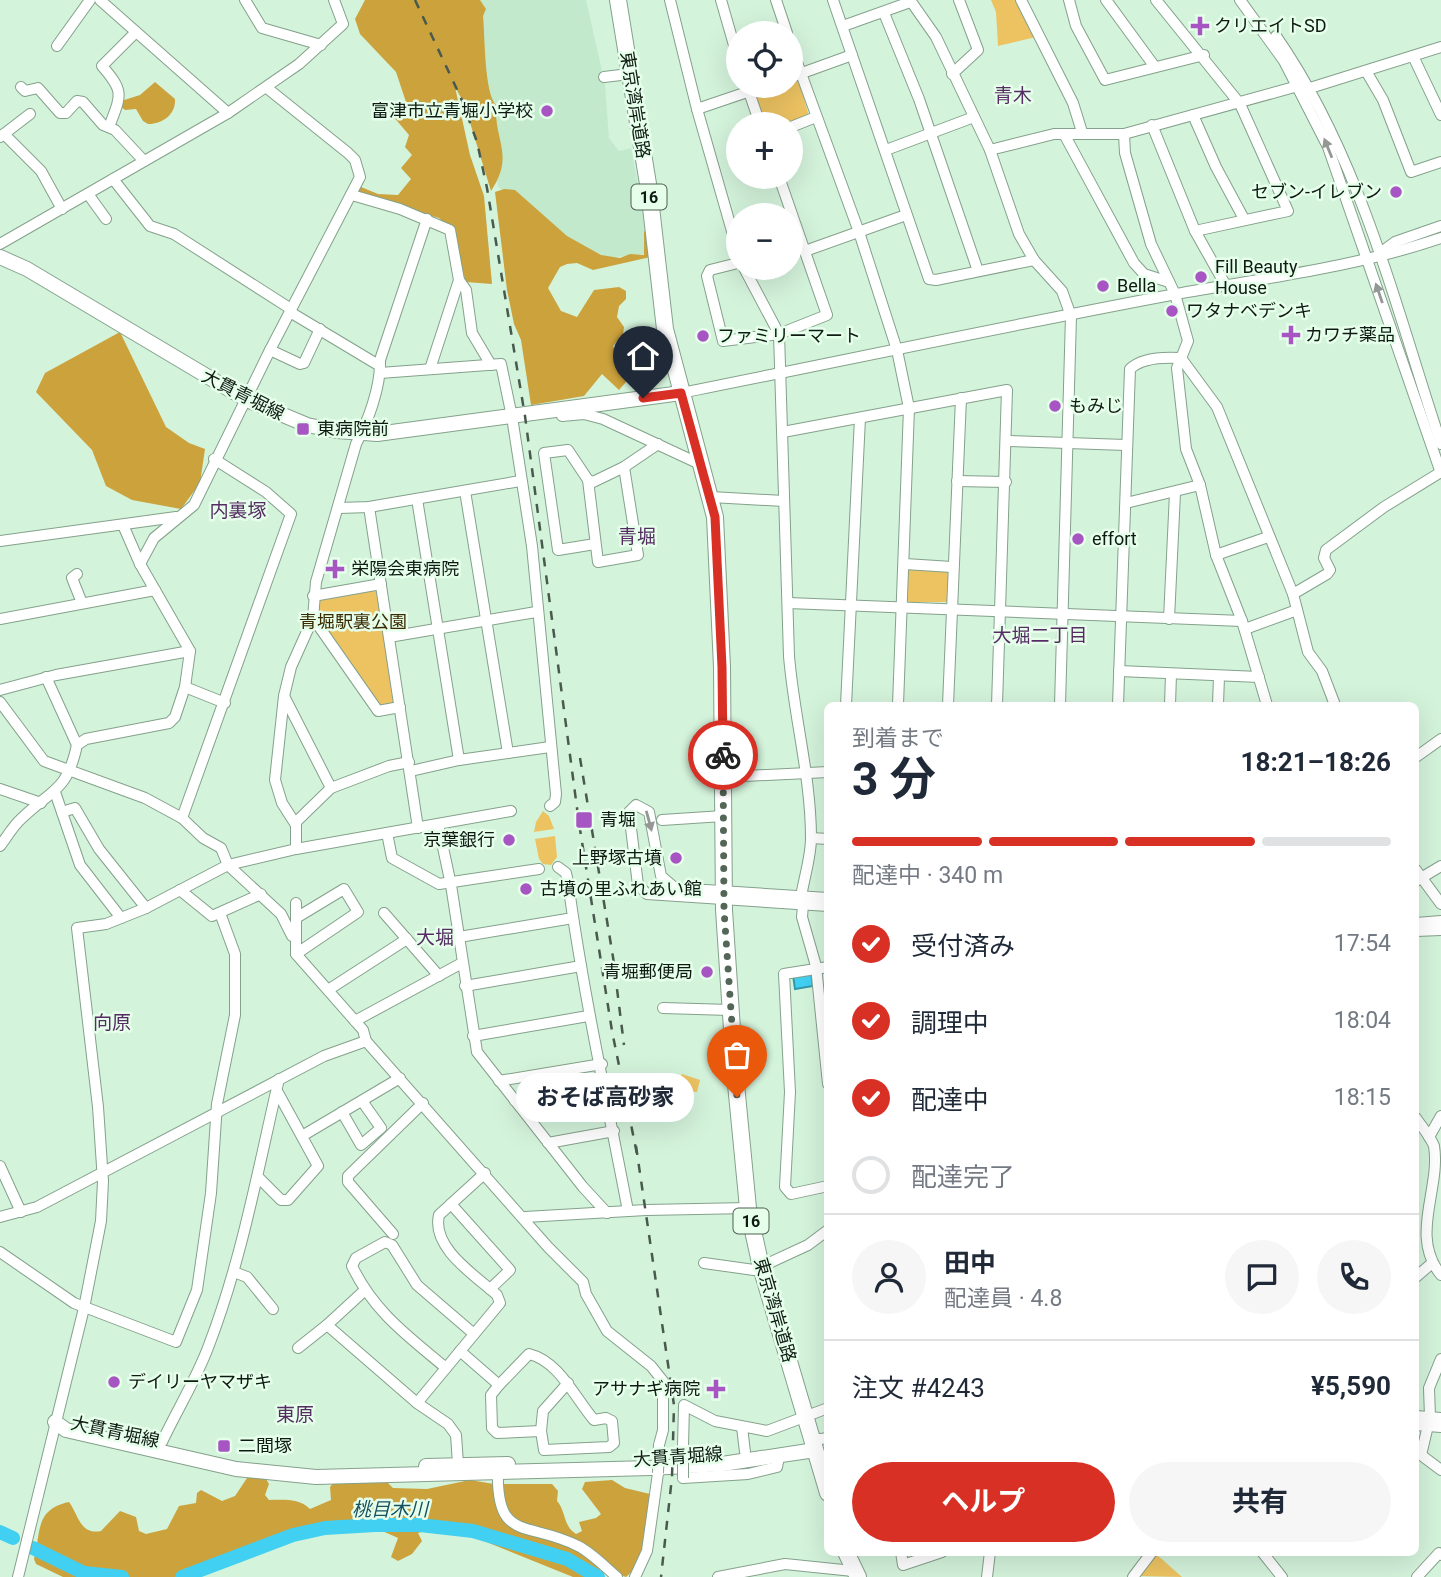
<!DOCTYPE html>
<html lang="ja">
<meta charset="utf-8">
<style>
:root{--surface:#fff;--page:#f6f6f7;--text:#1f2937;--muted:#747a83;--line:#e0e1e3;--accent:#d93025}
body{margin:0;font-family:Roboto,"Noto Sans JP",sans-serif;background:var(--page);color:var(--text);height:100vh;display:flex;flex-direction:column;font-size:26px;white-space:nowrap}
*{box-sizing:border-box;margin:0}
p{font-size:23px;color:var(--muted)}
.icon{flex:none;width:38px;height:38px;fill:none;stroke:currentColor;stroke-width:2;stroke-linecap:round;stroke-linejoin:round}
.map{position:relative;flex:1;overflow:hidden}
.panel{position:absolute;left:824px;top:702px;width:595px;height:854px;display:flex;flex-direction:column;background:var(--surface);border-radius:10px;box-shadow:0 7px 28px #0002}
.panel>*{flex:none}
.controls{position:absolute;left:726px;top:21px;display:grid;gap:14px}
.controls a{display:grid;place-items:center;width:77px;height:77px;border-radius:50%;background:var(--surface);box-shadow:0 7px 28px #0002;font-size:35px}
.pin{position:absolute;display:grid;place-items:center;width:60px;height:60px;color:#fff;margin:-72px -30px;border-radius:50% 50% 50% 0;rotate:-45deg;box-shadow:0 0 7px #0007}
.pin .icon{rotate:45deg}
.courier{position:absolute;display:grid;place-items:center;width:70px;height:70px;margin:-35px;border:5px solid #d93025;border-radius:50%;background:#fff;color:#222;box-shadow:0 2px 9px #0007}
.bubble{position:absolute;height:49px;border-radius:24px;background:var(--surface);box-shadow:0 7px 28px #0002;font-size:23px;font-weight:700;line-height:49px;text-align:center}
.overview em{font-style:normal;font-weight:700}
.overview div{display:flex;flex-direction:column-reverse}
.overview{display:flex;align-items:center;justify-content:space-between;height:119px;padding:0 28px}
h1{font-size:46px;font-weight:700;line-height:52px}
.bar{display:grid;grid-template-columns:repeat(4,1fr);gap:10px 7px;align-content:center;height:84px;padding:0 28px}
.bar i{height:9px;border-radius:5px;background:var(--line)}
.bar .active{background:var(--accent)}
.bar p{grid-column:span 4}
.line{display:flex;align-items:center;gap:18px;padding:0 28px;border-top:2px solid var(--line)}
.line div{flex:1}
.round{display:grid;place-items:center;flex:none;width:74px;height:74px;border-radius:37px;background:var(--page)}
ol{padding:0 28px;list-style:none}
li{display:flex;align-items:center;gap:21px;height:77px}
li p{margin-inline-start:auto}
li .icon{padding:7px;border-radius:50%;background:var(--accent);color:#fff;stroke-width:4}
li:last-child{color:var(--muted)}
li i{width:38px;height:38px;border:4px solid var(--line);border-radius:50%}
.primary-button{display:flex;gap:14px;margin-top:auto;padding:14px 28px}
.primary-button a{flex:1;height:80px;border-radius:42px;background:var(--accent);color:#fff;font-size:28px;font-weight:700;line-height:80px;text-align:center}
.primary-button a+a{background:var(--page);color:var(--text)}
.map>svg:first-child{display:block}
.built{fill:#c3e9cc}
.green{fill:#edc362}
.forest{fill:#cca23c}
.water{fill:#41cff2;stroke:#3299af;stroke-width:2}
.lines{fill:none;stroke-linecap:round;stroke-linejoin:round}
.river{stroke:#41cff2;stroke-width:14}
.minor-casing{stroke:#84a18b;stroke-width:12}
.major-casing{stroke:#84a18b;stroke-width:16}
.highway-casing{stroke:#84a18b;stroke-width:18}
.minor{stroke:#fff;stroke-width:10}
.major{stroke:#fff;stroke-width:14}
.highway{stroke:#fff;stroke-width:16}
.rail{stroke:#48594d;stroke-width:2.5;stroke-dasharray:9 9;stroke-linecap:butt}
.minor-bridge-casing{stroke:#84a18b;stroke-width:12;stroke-linecap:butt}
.minor-bridge{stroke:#fff;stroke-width:10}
.oneway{fill:#939894}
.done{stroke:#546658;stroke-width:7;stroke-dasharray:0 12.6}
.route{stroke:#d93025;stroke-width:9}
.poi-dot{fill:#a855c4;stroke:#e6ffeb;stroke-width:2.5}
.labels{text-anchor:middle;stroke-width:5;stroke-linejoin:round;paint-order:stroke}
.shield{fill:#e6ffeb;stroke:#505f53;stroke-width:2}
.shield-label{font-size:16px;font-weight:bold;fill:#0f1a12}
.poi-label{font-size:18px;fill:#0f1a12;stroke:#e6ffeb;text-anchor:start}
.street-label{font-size:18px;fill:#0f1a12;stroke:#e6ffeb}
.park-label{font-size:18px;fill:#3a2a00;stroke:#e6ffeb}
.neighbourhood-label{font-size:19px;fill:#552d63;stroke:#e6ffeb}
.water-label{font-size:19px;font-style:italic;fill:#185260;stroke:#e6ffeb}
</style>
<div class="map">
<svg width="1441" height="1577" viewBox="0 0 1441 1577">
<rect width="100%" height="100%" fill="#d4f3db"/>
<path class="built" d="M471,0H586L605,84L609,138L619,151L631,148L651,253L598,259L498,187Z"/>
<g class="green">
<path d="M991,0H1019L1036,37L998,46L996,12Z"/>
<path d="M791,80L799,81L809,116L788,124H764L754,95L774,86H791Z"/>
<path d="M912,568L950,572L949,602H909L906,599L908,571Z"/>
<path d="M375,587L398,705L379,709L315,616L316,599Z"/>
<path d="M543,811L549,816L554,829L534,832L536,822Z"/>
<path d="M555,836L557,857L551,865L543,864L539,859L535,839Z"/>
<path d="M682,1074L700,1080L697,1092L687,1091L676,1085Z"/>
<path d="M1156,1554L1182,1577L1139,1576Z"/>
</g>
<g class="forest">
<path d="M365,0H480L486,9L483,16C485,35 484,93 496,105C494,141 515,155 491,191L464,103L455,87L470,155L484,196L492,284L466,282L450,229L439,218L359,196L357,189L361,187L378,194L398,195L411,179L401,168L412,155L405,147L409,135L392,115L406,102L396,72L360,34L355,19Z"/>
<path d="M155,82L175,99C176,114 163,124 148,124L143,121L136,109L125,110L120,106L121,101L140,95Z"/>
<path d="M504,189L515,190L567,236L601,255L620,258L630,254L644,255V232L648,227L655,256L593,270L577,263L567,264L560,267L548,288L561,311L577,317L594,290L619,287L626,291V299L619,306L617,317L624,327L623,335L613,346L620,360L637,347L659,338L666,343L654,362L639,367L619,390L602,374L584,396L531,405L521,340L514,324L507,290L495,192Z"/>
<path d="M120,332L166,427L189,443L205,449L200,483L181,509L132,500L106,486L92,450L36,392L45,373Z"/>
<path d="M249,1475L266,1479L269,1484L265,1495L269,1500C283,1500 299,1498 310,1509L331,1500L330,1487L334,1482L388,1483L393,1488L427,1489L470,1480L494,1484H552L558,1491L557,1501C566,1511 563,1526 576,1534L582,1531L579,1522L596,1518L601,1514L582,1489L585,1482L612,1480L625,1488L650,1494C647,1520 648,1559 626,1577L600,1568V1577H573L474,1537L428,1530L418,1533L422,1541L412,1554L398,1561L391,1557L398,1538C373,1526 337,1514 313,1535L252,1549L198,1574L177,1577H63L36,1564L34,1559C41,1532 35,1509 69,1502C79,1516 80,1535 101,1531L120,1511L136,1517L139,1531L146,1534L167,1529L179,1506L196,1503L197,1493L201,1490L222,1501L235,1496Z"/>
</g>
<path class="water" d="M811,972L813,986L795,989L793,975Z"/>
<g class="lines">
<g class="river">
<path d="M0,1532L13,1538"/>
<path d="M33,1548L84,1573L122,1577"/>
<path d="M182,1577L293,1535L325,1528L375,1525H420L473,1531L567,1559L598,1577"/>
</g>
<g class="minor-casing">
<g id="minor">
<path d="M100,0L228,113"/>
<path d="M245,0L262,28L321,45"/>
<path d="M670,0L697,109L738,252"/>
<path d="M721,0L738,59"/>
<path d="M776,0L787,33"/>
<path d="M833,0L929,279L936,280L1034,260"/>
<path d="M910,0L936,37L990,150L1019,234L1034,260L1062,291L1071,316L1060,705"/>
<path d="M1021,0L1073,103L1082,132"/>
<path d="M1069,0L1076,26L1105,80L1204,55"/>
<path d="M1106,0L1155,67"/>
<path d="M1156,0L1240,104L1288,211L1195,231"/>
<path d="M1240,0L1284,61L1328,147L1441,473"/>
<path d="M884,13L919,99L978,271"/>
<path d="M843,26L910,2"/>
<path d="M1276,36C1360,157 1395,305 1441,444"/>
<path d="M57,46L90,0"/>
<path d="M791,46L859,232L897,350L909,408L898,705"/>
<path d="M1413,56L1441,115"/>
<path d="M1366,71L1383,100L1411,172L1441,162"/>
<path d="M952,74L978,50L959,0"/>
<path d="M604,77L629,74"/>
<path d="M791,77L852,55"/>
<path d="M747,86L760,124"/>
<path d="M21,87L25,91L38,88L60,113H66L77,101L83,102L103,125L115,130L144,161"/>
<path d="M1310,88L1441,47"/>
<path d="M697,109L765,86"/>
<path d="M1193,115L1216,167L1244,219"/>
<path d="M1152,125L1195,231L1226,286"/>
<path d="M109,127C121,95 125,92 102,66L136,32"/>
<path d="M791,127L816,117"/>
<path d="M4,134L41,171L62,209"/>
<path d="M1064,134L1134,263L1144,274L1169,282"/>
<path d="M1124,134L1125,153L1151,244L1175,294L1188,341L1177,368L1186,449L1200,485L1216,555L1242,621L1267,705"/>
<path d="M0,137L30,114"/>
<path d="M886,150L974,117"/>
<path d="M990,150L1054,134H1124L1298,86"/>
<path d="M113,179L150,226L174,234L291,309"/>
<path d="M88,194L106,219"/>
<path d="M352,195L400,209L450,230L459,280L430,369"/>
<path d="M0,244L228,113L299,64L343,24L334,0"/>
<path d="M805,251L906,215"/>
<path d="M1380,253L1395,242L1441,226"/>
<path d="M738,263L710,270L707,276L723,341L779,334L827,315L779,177"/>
<path d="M744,268L779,334L789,656C794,717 811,777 811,838C811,857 804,878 801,897"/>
<path d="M459,280L466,290L472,333L491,365"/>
<path d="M290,312L380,366"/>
<path d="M270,350L300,364L304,363L320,329"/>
<path d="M380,373L501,364L512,417L532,546L556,794L555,802L550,806"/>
<path d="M681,393C846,360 1011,325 1176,294C1265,278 1356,267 1441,238"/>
<path d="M562,416L584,414L603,419L702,465"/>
<path d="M783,432L1007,390L997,705"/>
<path d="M1008,441L1126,445"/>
<path d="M588,480L598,562L638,555L624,467"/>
<path d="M957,481L1006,482"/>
<path d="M465,491L508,753"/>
<path d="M711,497L784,501"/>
<path d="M417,499L459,760"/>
<path d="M1126,503L1200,485"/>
<path d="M369,507L418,828"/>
<path d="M339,508L369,507L520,481"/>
<path d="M0,541L176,517"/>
<path d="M595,544L558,550L544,453L568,450L588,480L593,482L624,467L658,444"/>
<path d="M1216,555L1268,537"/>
<path d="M140,564L154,538L194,505L270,350L360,177L355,160L348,153L267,88"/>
<path d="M905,564L952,567"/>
<path d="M77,574L72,578L82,603"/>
<path d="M1293,594L1327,574L1330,570L1324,558L1326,550L1384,507L1441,472"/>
<path d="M313,596L381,584"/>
<path d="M788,603L1242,621"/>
<path d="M313,618L378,711L400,707"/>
<path d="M0,619L155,590"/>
<path d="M1169,619L1175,493"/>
<path d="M1245,629L1297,610"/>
<path d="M389,637L536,612"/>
<path d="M1119,671L1259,677"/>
<path d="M46,677L77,745"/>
<path d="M185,687L225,703"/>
<path d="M0,690L56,675L190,651"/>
<path d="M284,696L331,788"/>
<path d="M0,702L44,761L145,798L182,818L203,838L221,848L228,865L281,914L292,936"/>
<path d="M846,705L860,418"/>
<path d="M948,705L961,398"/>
<path d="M1118,705L1130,369C1142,357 1165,357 1181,358L1217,407L1293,594L1308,652L1322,671L1335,705"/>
<path d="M1170,705L1171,674"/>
<path d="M1218,705L1219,676"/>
<path d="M1416,757L1441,739"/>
<path d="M411,771L459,760L550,747"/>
<path d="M723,777L828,772"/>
<path d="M0,789L41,803"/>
<path d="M55,792L80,865L121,918"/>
<path d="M62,812L75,808L99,849L146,908"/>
<path d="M182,818L291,514L266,492L214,459"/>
<path d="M662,820L723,816"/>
<path d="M295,823L331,788L389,766L409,762"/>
<path d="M438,824L451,885L477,1052L583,1187L607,1213"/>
<path d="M387,833L392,858L439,884L539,869"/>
<path d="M811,838L828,839"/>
<path d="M0,846C7,837 13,826 21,819C52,789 67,792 77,745L86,739L169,723L175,717L185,687L190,651L140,564L123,525"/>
<path d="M296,849V825L282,803L275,780L284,696L291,667L313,618L316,582L356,444C368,421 381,387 380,360L427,219"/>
<path d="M558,867L566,873L568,882C583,992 607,1101 628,1211"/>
<path d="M1416,870L1441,904"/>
<path d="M1416,881L1441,866"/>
<path d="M180,890L212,916L261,894"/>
<path d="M828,898L675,888L661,876L649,812L636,805L629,812L638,885L647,894L828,906"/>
<path d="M296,903V954L363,1030L366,1041L548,1247L583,1282L586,1294L607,1331L651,1366L663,1381V1430L659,1445"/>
<path d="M803,905L802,917L816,966L828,1084"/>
<path d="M384,913L439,976"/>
<path d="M1416,923L1441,921"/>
<path d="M1416,931L1441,930"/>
<path d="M459,937L573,918"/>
<path d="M296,954L358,912L344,889L296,918"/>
<path d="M828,967L784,974L790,1092L785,1187L791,1194L828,1186"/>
<path d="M465,986L581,966"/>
<path d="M328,990L407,939"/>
<path d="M663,1008L730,1010"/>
<path d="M355,1021L462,963"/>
<path d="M473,1036L588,1016"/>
<path d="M499,1081L602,1064"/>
<path d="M515,1101L606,1088"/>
<path d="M342,1112L361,1145L381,1128L362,1101"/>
<path d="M1416,1118C1422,1127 1430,1136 1434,1146C1441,1189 1409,1236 1441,1275"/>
<path d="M302,1136L400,1078"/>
<path d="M1429,1137L1441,1116"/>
<path d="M548,1143L614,1131"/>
<path d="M0,1166L21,1212"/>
<path d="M259,1178L281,1200H288L318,1166L277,1091"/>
<path d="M451,1204L510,1270L490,1289"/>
<path d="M0,1217L37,1207L324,1056L366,1041"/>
<path d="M525,1217L646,1210L748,1208"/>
<path d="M393,1234L348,1182V1176L423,1103"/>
<path d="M0,1252L74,1303L176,1342L197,1290L211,1193L217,1104L235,1015V954L220,913"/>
<path d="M704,1263L754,1270L808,1245L828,1230"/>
<path d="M234,1272L247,1277L273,1309"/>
<path d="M1416,1277L1431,1264"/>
<path d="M364,1291L327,1325L417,1403L448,1424L456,1435L458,1464"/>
<path d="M298,1348L327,1325"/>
<path d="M460,1351L499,1385L491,1395L492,1428L497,1433L541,1431L543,1411L568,1383"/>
<path d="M446,1368C408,1336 374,1312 352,1266L356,1258L385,1242L392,1245L417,1285L474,1334"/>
<path d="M499,1385L529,1354C559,1361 575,1398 594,1420L606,1418L612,1421L614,1443L609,1447L544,1450L541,1431"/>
<path d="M417,1403L500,1303L497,1295C476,1276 431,1248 439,1215L485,1173"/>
<path d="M1416,1416L1441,1418"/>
<path d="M1416,1425L1441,1427"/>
<path d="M742,1427L745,1452"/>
<path d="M813,1440L828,1438"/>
<path d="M162,1442C177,1410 197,1378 209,1345C242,1259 258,1169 279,1079"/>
<path d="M683,1446L684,1405L715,1421L767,1431L828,1408"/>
<path d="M1416,1455H1421L1441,1470"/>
<path d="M1421,1455L1430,1417L1429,1388L1441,1359"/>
<path d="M498,1467C495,1544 527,1520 578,1546C592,1553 605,1567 617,1577"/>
<path d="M683,1478L748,1474L777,1467L779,1457"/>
<path d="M901,1552L903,1565L942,1552"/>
<path d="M1262,1552L1282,1577"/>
<path d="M18,1577L84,1308L101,1221L103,1181L98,1107L77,928L106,924L146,908L228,865L296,849L511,811"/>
<path d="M635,1577L647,1551L658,1473"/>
<path d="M718,1577L785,1564L853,1571"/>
<path d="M987,1577L990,1552"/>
<path d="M1133,1577L1152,1552"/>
<path d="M1417,1577L1439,1553L1441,1555"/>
</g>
</g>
<g class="major-casing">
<g id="major">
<path d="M0,257L27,269L247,400L307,425L337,431L377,434L681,393"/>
<path d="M55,1422L66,1430L236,1469L316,1477L651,1468L722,1464L815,1450"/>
<path d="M426,1466L508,1464"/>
</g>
</g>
<g class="highway-casing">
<g id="highway">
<path d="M618,0L649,190L665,329L715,517L722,667L724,910L735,1074L748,1208L761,1267L828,1493"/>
<path d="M846,1552L858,1577"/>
</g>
</g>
<use href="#minor" class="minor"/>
<use href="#major" class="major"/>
<use href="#highway" class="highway"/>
<g class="rail">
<path d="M415,0L461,98L477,142L487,188L525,416L579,823L612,1031L637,1154"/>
<path d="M580,758L613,957L624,1045"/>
<path d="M636,1146L674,1405L672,1477L661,1577"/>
</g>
<g class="minor-bridge-casing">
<g id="minor-bridge">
<path d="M658,1473L659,1445"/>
<path d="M683,1478V1446"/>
</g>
</g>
<use href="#minor-bridge" class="minor-bridge"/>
</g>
<defs><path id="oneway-solid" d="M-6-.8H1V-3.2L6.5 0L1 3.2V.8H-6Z" transform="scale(1.75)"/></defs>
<g class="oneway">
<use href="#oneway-solid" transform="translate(1328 148) rotate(-112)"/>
<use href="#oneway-solid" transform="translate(1379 293) rotate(-109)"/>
<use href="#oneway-solid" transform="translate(649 821) rotate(75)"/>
</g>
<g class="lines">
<path class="done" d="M723,755L724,910L737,1097"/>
<path class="route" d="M643,398L681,393L715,517L722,667L723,755"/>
</g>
<g class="poi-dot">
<path d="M1196.5 15.5h7v7h7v7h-7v7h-7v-7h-7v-7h7z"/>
<circle cx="547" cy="111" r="7"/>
<circle cx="1396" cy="192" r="7"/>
<circle cx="1201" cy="277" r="7"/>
<circle cx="1103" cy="286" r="7"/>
<circle cx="1172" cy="311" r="7"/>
<path d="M1287.5 324.5h7v7h7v7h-7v7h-7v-7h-7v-7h7z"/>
<circle cx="703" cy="336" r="7"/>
<circle cx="1055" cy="406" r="7"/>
<rect x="296" y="422" width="14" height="14" rx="3.5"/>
<circle cx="1078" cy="539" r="7"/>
<path d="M331.5 558.5h7v7h7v7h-7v7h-7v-7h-7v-7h7z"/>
<rect x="575" y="811" width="18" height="18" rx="3.5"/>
<circle cx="509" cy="840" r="7"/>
<circle cx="676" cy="858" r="7"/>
<circle cx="526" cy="889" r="7"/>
<circle cx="707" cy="972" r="7"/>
<circle cx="114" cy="1382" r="7"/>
<path d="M712.5 1378.5h7v7h7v7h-7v7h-7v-7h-7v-7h7z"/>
<rect x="217" y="1439" width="14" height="14" rx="3.5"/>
</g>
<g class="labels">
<g class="shield">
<rect x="631.5" y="184.5" width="35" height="25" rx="5"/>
<rect x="733.5" y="1208.5" width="35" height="25" rx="5"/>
</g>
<g class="shield-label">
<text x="649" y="203">16</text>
<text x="751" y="1227">16</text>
</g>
<g class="poi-label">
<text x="1214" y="32">クリエイトSD</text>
<text x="533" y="117" text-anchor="end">富津市立青堀小学校</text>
<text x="1382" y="198" text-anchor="end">セブン-イレブン</text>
<text x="1215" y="273">Fill Beauty<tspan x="1215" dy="21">House</tspan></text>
<text x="1117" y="292">Bella</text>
<text x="1186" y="317">ワタナベデンキ</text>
<text x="1305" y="341">カワチ薬品</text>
<text x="717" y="342">ファミリーマート</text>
<text x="1069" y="412">もみじ</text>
<text x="317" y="435">東病院前</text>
<text x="1092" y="545">effort</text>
<text x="351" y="575">栄陽会東病院</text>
<text x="600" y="826">青堀</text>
<text x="495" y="846" text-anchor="end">京葉銀行</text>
<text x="662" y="864" text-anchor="end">上野塚古墳</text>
<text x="540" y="895">古墳の里ふれあい館</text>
<text x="693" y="978" text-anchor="end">青堀郵便局</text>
<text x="128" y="1388">デイリーヤマザキ</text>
<text x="700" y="1395" text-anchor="end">アサナギ病院</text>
<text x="238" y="1452">二間塚</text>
</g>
<g class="street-label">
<text transform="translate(635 105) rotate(81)" y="6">東京湾岸道路</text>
<text transform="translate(243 395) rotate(27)" y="6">大貫青堀線</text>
<text transform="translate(775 1310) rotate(74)" y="6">東京湾岸道路</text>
<text transform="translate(115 1432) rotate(12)" y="6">大貫青堀線</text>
<text transform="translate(678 1457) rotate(-4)" y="6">大貫青堀線</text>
</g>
<g class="park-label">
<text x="353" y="628">青堀駅裏公園</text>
</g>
<g class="neighbourhood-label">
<text x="1013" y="102">青木</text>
<text x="238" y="517">内裏塚</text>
<text x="637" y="543">青堀</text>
<text x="1040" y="642">大堀二丁目</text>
<text x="435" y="944">大堀</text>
<text x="112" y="1029">向原</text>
<text x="295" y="1421">東原</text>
</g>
<g class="water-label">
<text x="390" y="1516">桃目木川</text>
</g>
</g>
</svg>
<div class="controls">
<a><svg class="icon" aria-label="locate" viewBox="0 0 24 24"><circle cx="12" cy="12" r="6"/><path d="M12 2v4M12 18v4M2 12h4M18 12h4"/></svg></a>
<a>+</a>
<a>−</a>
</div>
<div class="pin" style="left:737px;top:1097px;background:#ea580c"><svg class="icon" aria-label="bag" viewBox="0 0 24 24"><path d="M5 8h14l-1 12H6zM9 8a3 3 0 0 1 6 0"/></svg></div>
<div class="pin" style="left:643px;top:398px;background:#1f2937"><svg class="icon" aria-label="home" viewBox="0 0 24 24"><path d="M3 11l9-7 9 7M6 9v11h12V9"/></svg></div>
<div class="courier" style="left:723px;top:755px"><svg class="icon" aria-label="bike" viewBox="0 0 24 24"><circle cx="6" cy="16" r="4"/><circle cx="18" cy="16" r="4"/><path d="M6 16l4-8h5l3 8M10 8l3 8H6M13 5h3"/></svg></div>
<div class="bubble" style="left:516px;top:1073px;width:178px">おそば高砂家</div>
<section class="panel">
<div class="overview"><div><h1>3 分</h1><p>到着まで</p></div><em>18:21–18:26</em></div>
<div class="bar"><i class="active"></i><i class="active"></i><i class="active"></i><i></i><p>配達中 · 340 m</p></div>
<ol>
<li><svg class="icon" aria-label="check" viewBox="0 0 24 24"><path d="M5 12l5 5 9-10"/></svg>受付済み<p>17:54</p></li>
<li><svg class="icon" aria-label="check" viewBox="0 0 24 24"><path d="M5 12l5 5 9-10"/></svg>調理中<p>18:04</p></li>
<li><svg class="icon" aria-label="check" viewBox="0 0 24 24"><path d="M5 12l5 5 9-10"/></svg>配達中<p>18:15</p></li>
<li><i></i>配達完了</li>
</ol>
<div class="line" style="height:126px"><a class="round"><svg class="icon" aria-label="person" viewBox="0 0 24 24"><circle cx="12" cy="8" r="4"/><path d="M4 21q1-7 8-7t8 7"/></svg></a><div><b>田中</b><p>配達員 · 4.8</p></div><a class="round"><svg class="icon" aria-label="chat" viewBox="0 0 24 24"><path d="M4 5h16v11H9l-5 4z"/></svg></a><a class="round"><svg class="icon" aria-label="phone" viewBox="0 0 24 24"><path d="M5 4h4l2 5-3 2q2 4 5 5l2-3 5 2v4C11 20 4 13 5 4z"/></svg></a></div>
<div class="line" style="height:91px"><div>注文 #4243</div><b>¥5,590</b></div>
<div class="primary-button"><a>ヘルプ</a><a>共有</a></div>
</section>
</div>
